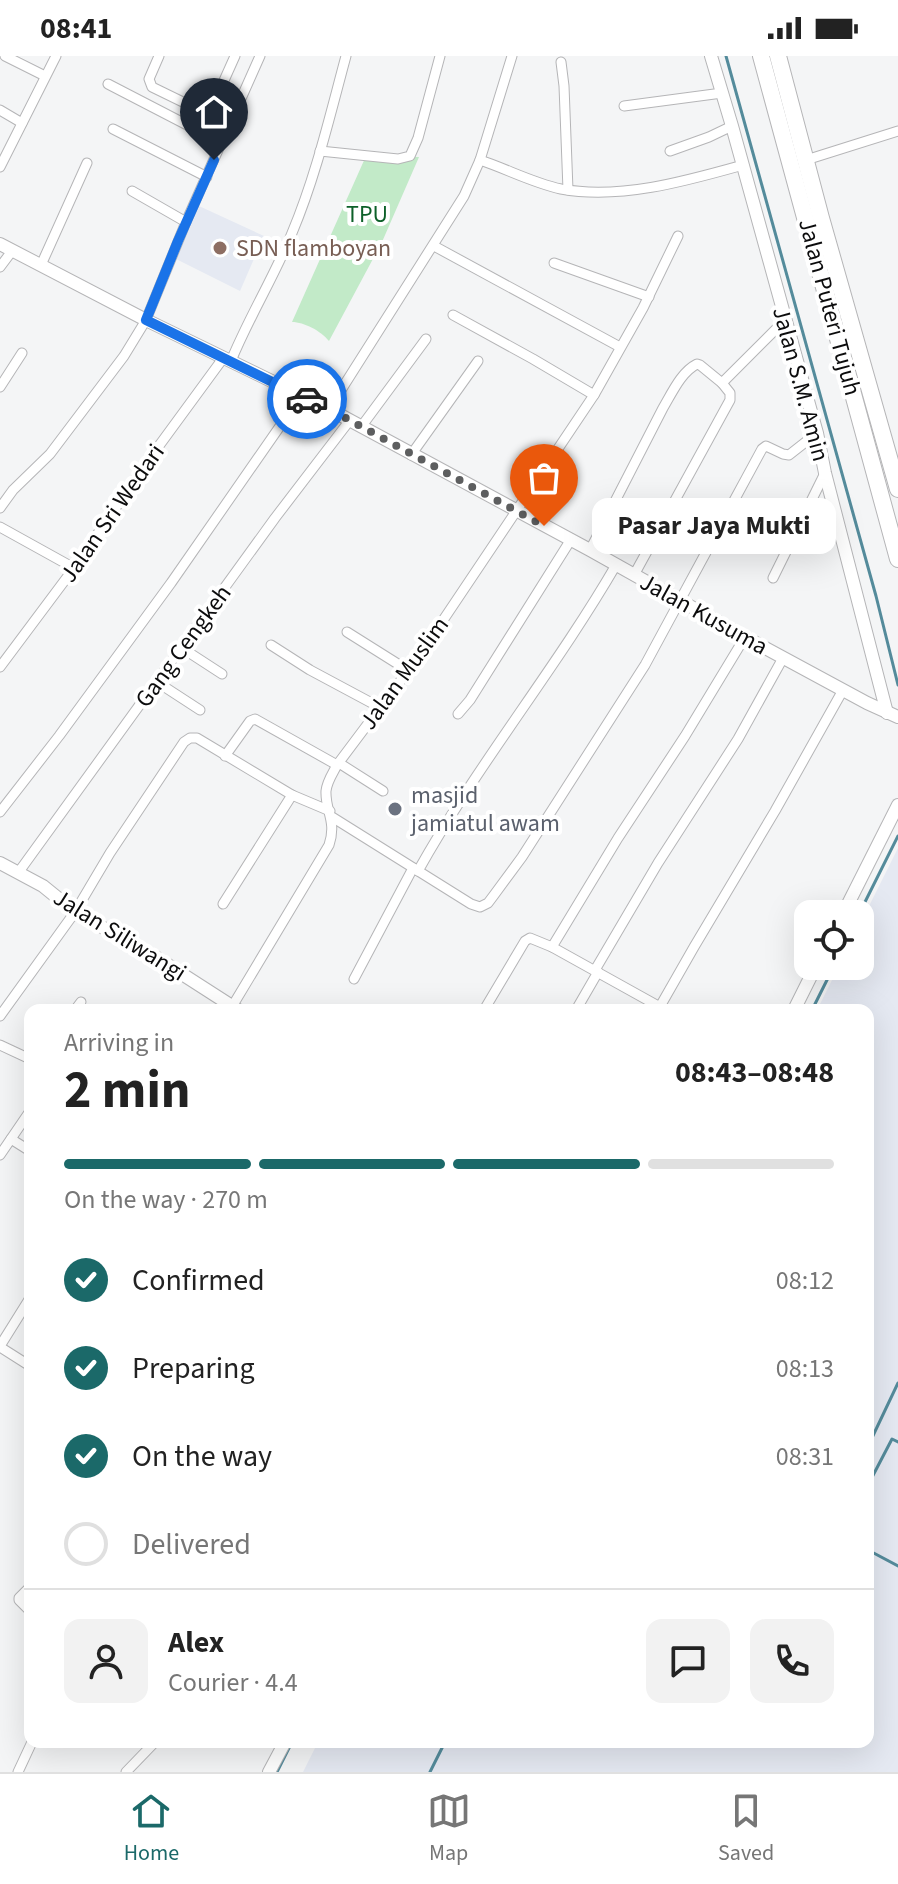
<!DOCTYPE html>
<meta charset="utf-8">
<style>
:root{--surface:#fff;--page:#f2f2f2;--text:#222;--muted:#767676;--line:#e0e0e0;--accent:#1b6969}
body{margin:0;font-family:"Source Sans 3",sans-serif;background:var(--page);color:var(--text);height:100vh;display:flex;flex-direction:column;font-size:30px;white-space:nowrap}
*{box-sizing:border-box;margin:0}
p{font-size:26px;color:var(--muted)}
.icon{flex:none;width:44px;height:44px;fill:none;stroke:currentColor;stroke-width:2;stroke-linecap:round;stroke-linejoin:round}
.map{position:relative;flex:1;overflow:hidden}
.panel{position:absolute;left:24px;top:948px;width:850px;height:744px;display:flex;flex-direction:column;background:var(--surface);border-radius:16px;box-shadow:0 8px 32px #0002}
.panel>*{flex:none}
.fabs{position:absolute;left:794px;top:844px;display:grid;gap:16px}
.fabs a{display:grid;place-items:center;width:80px;height:80px;border-radius:16px;background:var(--surface);box-shadow:0 8px 32px #0002;font-size:40px}
.pin{position:absolute;display:grid;place-items:center;width:68px;height:68px;color:#fff;margin:-82px -34px;border-radius:50% 50% 50% 0;rotate:-45deg;box-shadow:0 0 8px #0007}
.pin .icon{rotate:45deg}
.courier{position:absolute;display:grid;place-items:center;width:80px;height:80px;margin:-40px;border:6px solid #1a73e8;border-radius:50%;background:#fff;color:#222;box-shadow:0 2px 10px #0007}
.bubble{position:absolute;height:56px;border-radius:16px;background:var(--surface);box-shadow:0 8px 32px #0002;font-size:26px;font-weight:700;line-height:56px;text-align:center}
.summary em{font-style:normal;font-weight:700}
.summary div{display:flex;flex-direction:column-reverse}
.summary{display:flex;align-items:center;justify-content:space-between;height:136px;padding:0 40px}
h1{font-size:52px;font-weight:700;line-height:60px}
.bar{display:grid;grid-template-columns:repeat(4,1fr);gap:12px 8px;align-content:center;height:96px;padding:0 40px}
.bar i{height:10px;border-radius:6px;background:var(--line)}
.bar .selected{background:var(--accent)}
.bar p{grid-column:span 4}
.line{display:flex;align-items:center;gap:20px;padding:0 40px;border-top:2px solid var(--line)}
.line div{flex:1}
.round{display:grid;place-items:center;flex:none;width:84px;height:84px;border-radius:16px;background:var(--page)}
ol{padding:0 40px;list-style:none}
li{display:flex;align-items:center;gap:24px;height:88px}
li p{margin-inline-start:auto}
li .icon{padding:8px;border-radius:50%;background:var(--accent);color:#fff;stroke-width:4}
li:last-child{color:var(--muted)}
li i{width:44px;height:44px;border:4px solid var(--line);border-radius:50%}
.status{display:flex;justify-content:space-between;align-items:center;height:56px;padding:0 40px;background:var(--surface);direction:ltr}
.status svg{height:22px;fill:currentColor}
.dock{display:flex;justify-content:space-around;align-items:center;height:112px;border-top:2px solid var(--line);background:var(--surface);font-size:22px;color:var(--muted)}
.dock a{display:grid;justify-items:center;gap:4px}
.dock .selected{color:var(--accent)}
.map>svg:first-child{display:block}
.built{fill:#e5e9f2}
.green{fill:#c2eac8}
.lines{fill:none;stroke-linecap:round;stroke-linejoin:round}
.stream{stroke:#548b9b;stroke-width:3}
.street-casing{stroke:#b5b5b7;stroke-width:11}
.secondary-casing{stroke:#b5b5b7;stroke-width:14}
.highway-casing{stroke:#b5b5b7;stroke-width:18}
.street{stroke:#fff;stroke-width:9}
.secondary{stroke:#fff;stroke-width:12}
.highway{stroke:#fff;stroke-width:16}
.done{stroke:#5d5e5f;stroke-width:8;stroke-dasharray:0 14.4}
.route{stroke:#1a73e8;stroke-width:10}
.education-dot{fill:#8d6e63;stroke:#fff;stroke-width:3}
.worship-dot{fill:#6b7280;stroke:#fff;stroke-width:3}
.labels{text-anchor:middle;stroke-width:8;stroke-linejoin:round;paint-order:stroke}
.park-label{font-size:24px;fill:#0d6029;stroke:#fff}
.education-label{font-size:24px;fill:#785e54;stroke:#fff;text-anchor:start}
.street-label{font-size:24px;fill:#0c0c0d;stroke:#fff}
.worship-label{font-size:24px;fill:#5b616d;stroke:#fff;text-anchor:start}
</style>
<div class="status"><b>08:41</b><svg viewBox="0 0 49 12"><path d="M0 12V9h3v3zM5 12V6h3v6zM10 12V3h3v9zM15 12V0h3v12zM26 1h20v11H26zM47 4h2v5h-2z"/></svg></div>
<div class="map">
<svg width="898" height="1716" viewBox="0 0 898 1716">
<rect width="100%" height="100%" fill="#f4f5f6"/>
<g class="built">
<path d="M199,150L264,180L240,235L176,203Z"/>
<path d="M898,792V1716H303L318,1686H868V954H817L839,910H860V868Z"/>
</g>
<path class="green" d="M366,100L419,101L382,186L329,285C321,275 304,266 292,266Z"/>
<g class="lines">
<g class="stream">
<path d="M726,0L876,540L898,629"/>
<path d="M859,858L898,780"/>
<path d="M812,954L834,910"/>
<path d="M870,1386L898,1327"/>
<path d="M868,1429L892,1383L898,1386"/>
<path d="M868,1494L898,1510"/>
<path d="M277,1716L292,1686"/>
<path d="M430,1716L445,1686"/>
</g>
<g class="street-casing">
<g id="street">
<path d="M5,0L45,20"/>
<path d="M159,0L149,23L152,31L230,69"/>
<path d="M561,6L564,30L568,134"/>
<path d="M108,28L222,87"/>
<path d="M624,50L722,37"/>
<path d="M0,54L22,67"/>
<path d="M209,58L235,0"/>
<path d="M113,73L207,121"/>
<path d="M320,95L398,103L410,100L418,82L440,0"/>
<path d="M670,95L709,81L732,70"/>
<path d="M480,104C507,113 533,127 561,133C620,144 686,125 743,109"/>
<path d="M806,104L898,75"/>
<path d="M0,111L56,0"/>
<path d="M132,135L186,166"/>
<path d="M434,190L620,291"/>
<path d="M554,207L649,241"/>
<path d="M41,209L87,107"/>
<path d="M0,211L12,195"/>
<path d="M453,259L533,303L594,339"/>
<path d="M231,305C249,261 274,221 292,177C316,120 330,59 346,0"/>
<path d="M0,331L22,297"/>
<path d="M329,353L464,140L480,104L512,0"/>
<path d="M361,371L426,283"/>
<path d="M411,399L478,305"/>
<path d="M0,452L13,434L50,398L124,300L146,264L186,166L260,0"/>
<path d="M0,471L74,512"/>
<path d="M590,494L663,352C672,337 681,316 697,308L700,309L722,327L785,264"/>
<path d="M634,519L730,344V337L722,327"/>
<path d="M773,522L825,417"/>
<path d="M347,576L409,615"/>
<path d="M271,589L310,614L381,652"/>
<path d="M182,592L222,618"/>
<path d="M0,611L74,512L150,402L224,301"/>
<path d="M157,626L200,654"/>
<path d="M458,658L470,644L570,485"/>
<path d="M225,700L250,665L255,663L337,709"/>
<path d="M339,707L383,735"/>
<path d="M0,756L59,680L171,527L301,340"/>
<path d="M332,761L471,848L480,851L488,847L494,839L522,801L645,609L762,393L766,390L783,398L789,399L817,377"/>
<path d="M418,815C477,709 555,614 616,509"/>
<path d="M18,817L275,462L350,364"/>
<path d="M223,848L292,739"/>
<path d="M552,891L618,782L685,680L745,581"/>
<path d="M595,914L658,807L738,683L783,602"/>
<path d="M354,923L413,812"/>
<path d="M75,954L81,946"/>
<path d="M230,954L329,789C337,765 325,755 326,735C327,725 333,717 337,709L397,629L409,615L594,339L643,252L678,180"/>
<path d="M484,954L525,885L530,882L552,891L660,951"/>
<path d="M576,954L598,916"/>
<path d="M658,954L694,891L775,755L843,634"/>
<path d="M0,960L75,856L110,797L184,686L190,682H197L292,739L330,755"/>
<path d="M0,989L30,1003"/>
<path d="M11,1083L30,1095"/>
<path d="M0,1099L30,1055"/>
<path d="M0,1290L30,1242"/>
<path d="M0,1291L30,1310"/>
<path d="M30,1531L19,1542V1544L30,1555"/>
<path d="M18,1716L32,1686"/>
<path d="M126,1716L155,1686"/>
</g>
</g>
<g class="secondary-casing">
<g id="secondary">
<path d="M711,0L732,70L817,377L825,417L887,657"/>
<path d="M0,188L146,264L329,353L590,494L745,581L867,647L898,661"/>
<path d="M0,807L43,830L75,856L154,900L238,954"/>
<path d="M843,858L898,749"/>
<path d="M794,954L816,910"/>
<path d="M269,1716L285,1686"/>
</g>
</g>
<g class="highway-casing">
<g id="highway">
<path d="M761,0L898,503"/>
<path d="M778,0L821,162L898,433"/>
</g>
</g>
<use href="#street" class="street"/>
<use href="#secondary" class="secondary"/>
<use href="#highway" class="highway"/>
</g>
<g class="lines">
<path class="done" d="M307,343L329,353L544,470"/>
<path class="route" d="M214,104L178,185L146,264L307,343"/>
</g>
<circle class="education-dot" cx="220" cy="192" r="8"/>
<circle class="worship-dot" cx="395" cy="753" r="8"/>
<g class="labels">
<g class="park-label">
<text x="367" y="166">TPU</text>
</g>
<g class="education-label">
<text x="236" y="200">SDN flamboyan</text>
</g>
<g class="street-label">
<text transform="translate(830 251) rotate(75)" y="8">Jalan Puteri Tujuh</text>
<text transform="translate(801 328) rotate(75)" y="8">Jalan S.M. Amin</text>
<text transform="translate(112 457) rotate(-55)" y="8">Jalan Sri Wedari</text>
<text transform="translate(704 558) rotate(29)" y="8">Jalan Kusuma</text>
<text transform="translate(183 590) rotate(-54)" y="8">Gang Cengkeh</text>
<text transform="translate(404 617) rotate(-54)" y="8">Jalan Muslim</text>
<text transform="translate(120 879) rotate(32)" y="8">Jalan Siliwangi</text>
</g>
<g class="worship-label">
<text x="411" y="747">masjid<tspan x="411" dy="28">jamiatul awam</tspan></text>
</g>
</g>
</svg>
<div class="fabs">
<a><svg class="icon" aria-label="locate" viewBox="0 0 24 24"><circle cx="12" cy="12" r="6"/><path d="M12 2v4M12 18v4M2 12h4M18 12h4"/></svg></a>
</div>
<div class="pin" style="left:544px;top:470px;background:#ea580c"><svg class="icon" aria-label="bag" viewBox="0 0 24 24"><path d="M5 8h14l-1 12H6zM9 8a3 3 0 0 1 6 0"/></svg></div>
<div class="pin" style="left:214px;top:104px;background:#1f2937"><svg class="icon" aria-label="home" viewBox="0 0 24 24"><path d="M3 11l9-7 9 7M6 9v11h12V9"/></svg></div>
<div class="courier" style="left:307px;top:343px"><svg class="icon" aria-label="car" viewBox="0 0 24 24"><path d="M5 17H2v-5l4-1 3-4h7l3 4 3 1v5h-3M9 17h6M6 11h13"/><circle cx="7" cy="17" r="2"/><circle cx="17" cy="17" r="2"/></svg></div>
<div class="bubble" style="left:592px;top:442px;width:244px">Pasar Jaya Mukti</div>
<section class="panel">
<div class="summary"><div><h1>2 min</h1><p>Arriving in</p></div><em>08:43–08:48</em></div>
<div class="bar"><i class="selected"></i><i class="selected"></i><i class="selected"></i><i></i><p>On the way · 270 m</p></div>
<ol>
<li><svg class="icon" aria-label="check" viewBox="0 0 24 24"><path d="M5 12l5 5 9-10"/></svg>Confirmed<p>08:12</p></li>
<li><svg class="icon" aria-label="check" viewBox="0 0 24 24"><path d="M5 12l5 5 9-10"/></svg>Preparing<p>08:13</p></li>
<li><svg class="icon" aria-label="check" viewBox="0 0 24 24"><path d="M5 12l5 5 9-10"/></svg>On the way<p>08:31</p></li>
<li><i></i>Delivered</li>
</ol>
<div class="line" style="height:144px"><a class="round"><svg class="icon" aria-label="person" viewBox="0 0 24 24"><circle cx="12" cy="8" r="4"/><path d="M4 21q1-7 8-7t8 7"/></svg></a><div><b>Alex</b><p>Courier · 4.4</p></div><a class="round"><svg class="icon" aria-label="chat" viewBox="0 0 24 24"><path d="M4 5h16v11H9l-5 4z"/></svg></a><a class="round"><svg class="icon" aria-label="phone" viewBox="0 0 24 24"><path d="M5 4h4l2 5-3 2q2 4 5 5l2-3 5 2v4C11 20 4 13 5 4z"/></svg></a></div>
</section>
</div>
<nav class="dock">
<a class="selected"><svg class="icon" aria-label="home" viewBox="0 0 24 24"><path d="M3 11l9-7 9 7M6 9v11h12V9"/></svg>Home</a>
<a><svg class="icon" aria-label="map" viewBox="0 0 24 24"><path d="M3 6l6-2 6 2 6-2v14l-6 2-6-2-6 2zM9 4v14M15 6v14"/></svg>Map</a>
<a><svg class="icon" aria-label="saved" viewBox="0 0 24 24"><path d="M7 4h10v16l-5-4-5 4z"/></svg>Saved</a>
</nav>
